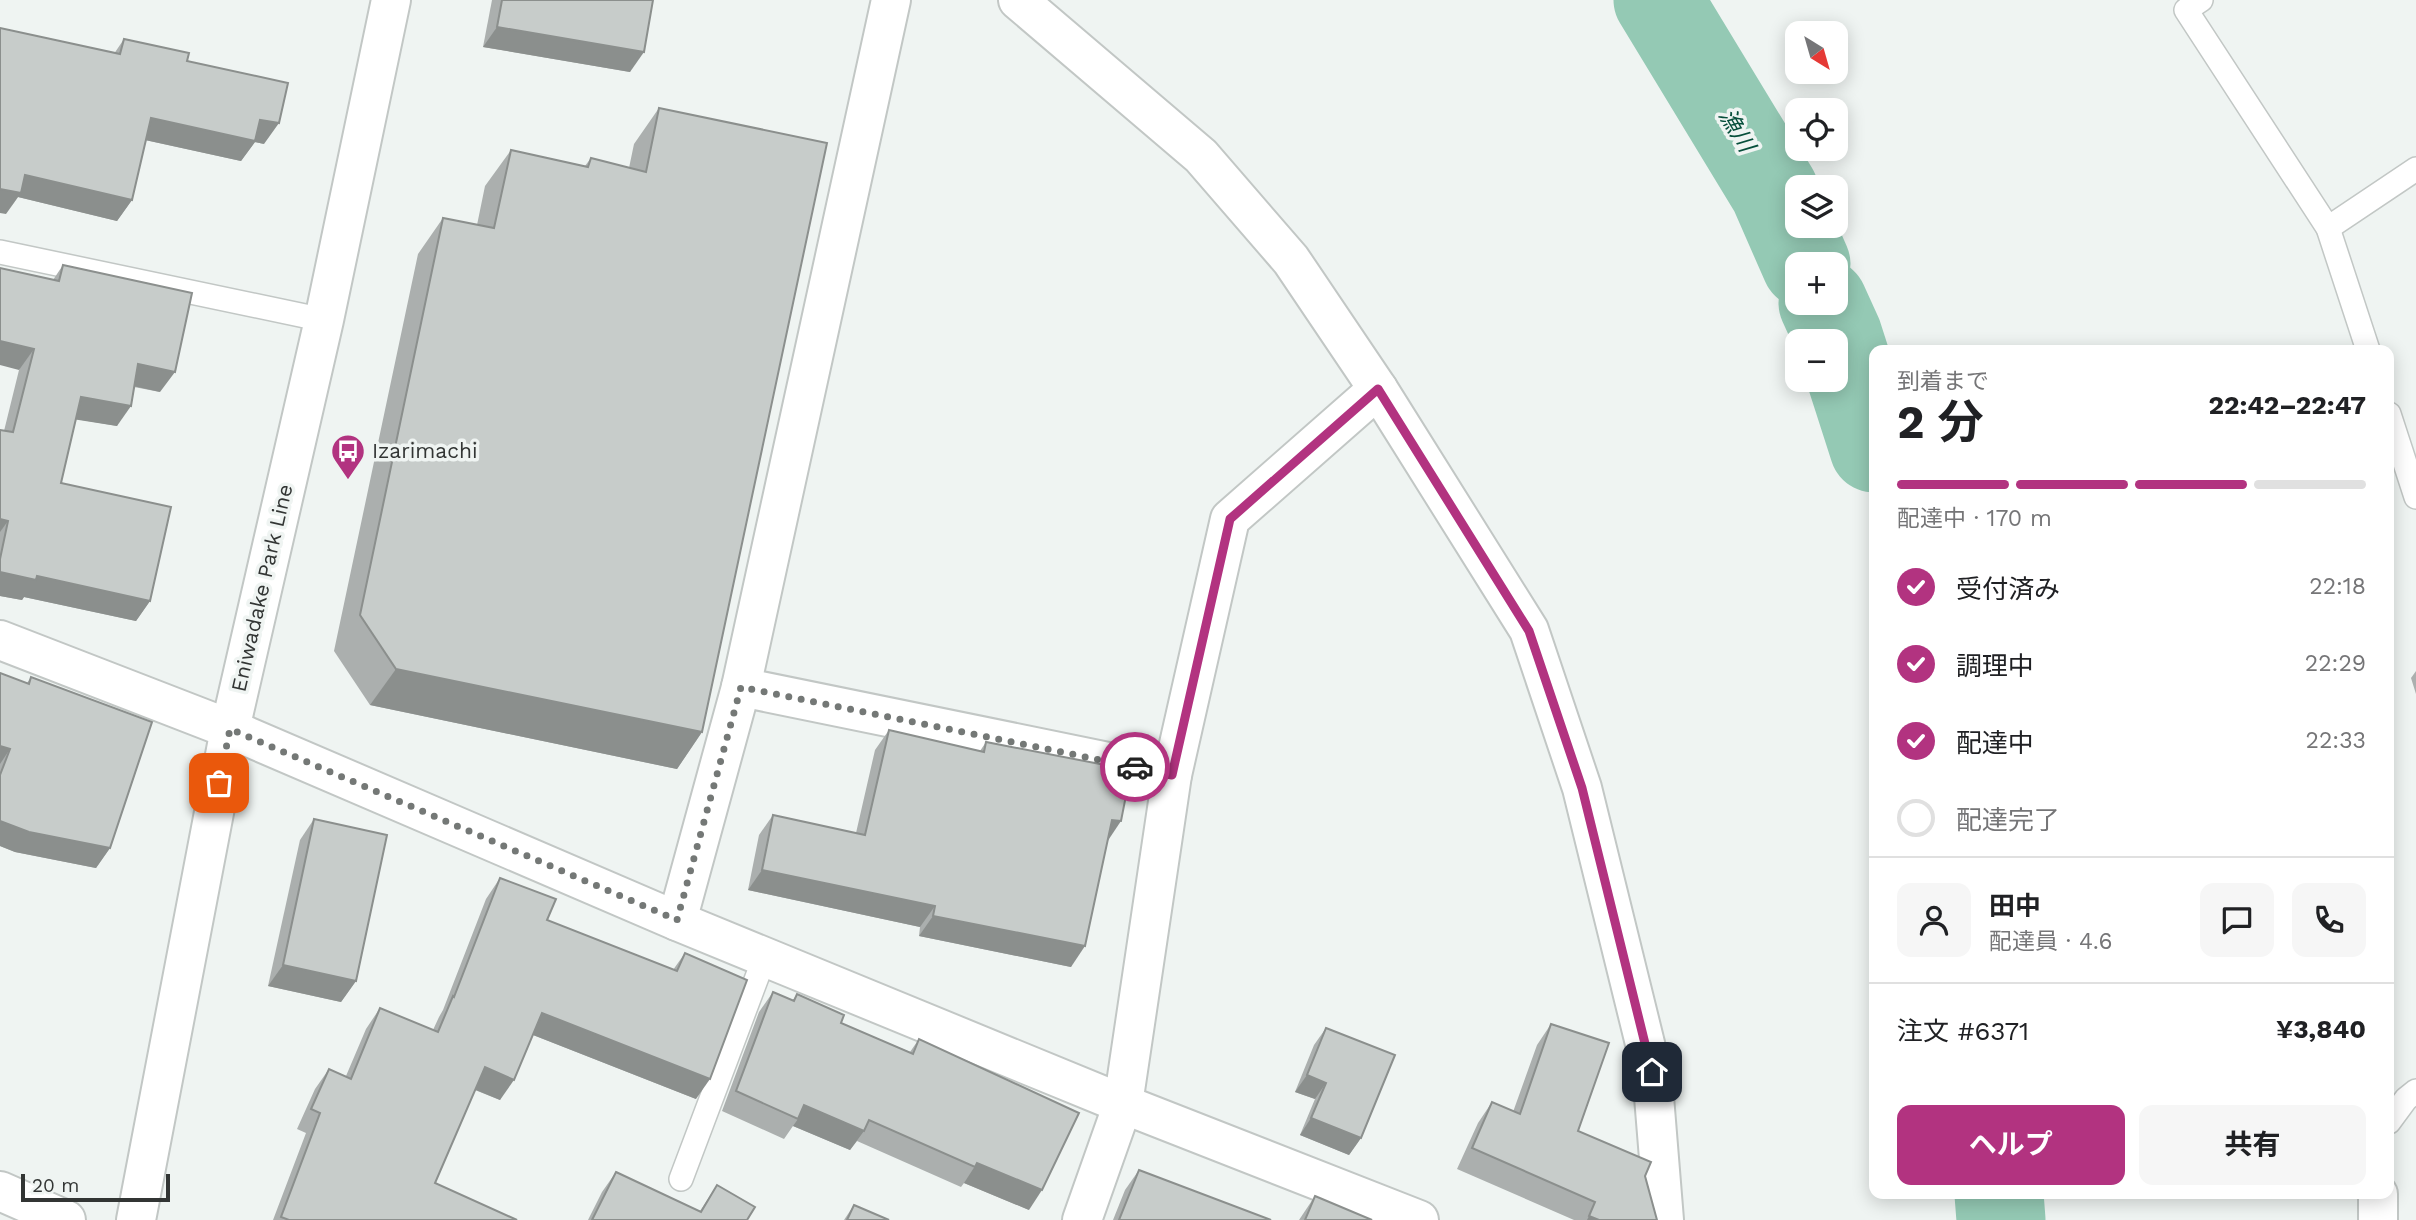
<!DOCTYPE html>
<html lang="ja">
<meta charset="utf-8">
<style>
:root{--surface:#fff;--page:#f6f6f6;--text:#202124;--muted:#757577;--line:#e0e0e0;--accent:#b23380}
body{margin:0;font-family:"Work Sans","Noto Sans JP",sans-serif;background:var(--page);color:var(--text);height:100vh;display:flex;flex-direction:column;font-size:26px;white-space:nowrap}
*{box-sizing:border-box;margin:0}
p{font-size:23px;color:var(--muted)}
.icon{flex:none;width:38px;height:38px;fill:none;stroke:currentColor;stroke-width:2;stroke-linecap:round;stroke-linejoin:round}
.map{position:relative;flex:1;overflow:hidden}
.sheet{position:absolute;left:1869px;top:345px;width:525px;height:854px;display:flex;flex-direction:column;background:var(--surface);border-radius:14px;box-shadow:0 4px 18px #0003}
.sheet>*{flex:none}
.needle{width:46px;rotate:143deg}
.tools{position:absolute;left:1785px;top:21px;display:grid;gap:14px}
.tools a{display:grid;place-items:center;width:63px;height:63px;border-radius:14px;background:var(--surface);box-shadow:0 4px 18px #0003;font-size:35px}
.scale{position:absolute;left:21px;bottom:18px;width:149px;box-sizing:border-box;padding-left:7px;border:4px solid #323534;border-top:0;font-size:19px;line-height:24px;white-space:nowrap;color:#323534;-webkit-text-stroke:5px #eff4f2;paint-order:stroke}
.pin{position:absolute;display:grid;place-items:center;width:60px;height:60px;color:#fff;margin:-30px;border-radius:14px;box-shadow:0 4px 10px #0006}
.courier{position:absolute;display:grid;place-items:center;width:70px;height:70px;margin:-35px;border:5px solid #b23380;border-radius:50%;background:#fff;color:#222;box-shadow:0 2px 9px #0007}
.overview em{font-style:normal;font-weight:700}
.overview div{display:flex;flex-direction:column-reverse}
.overview{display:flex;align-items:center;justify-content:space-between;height:119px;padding:0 28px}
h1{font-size:46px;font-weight:700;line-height:52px}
.bar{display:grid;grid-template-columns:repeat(4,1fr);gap:10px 7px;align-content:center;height:84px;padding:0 28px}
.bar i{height:9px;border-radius:5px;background:var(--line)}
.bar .selected{background:var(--accent)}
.bar p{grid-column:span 4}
.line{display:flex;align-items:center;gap:18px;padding:0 28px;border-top:2px solid var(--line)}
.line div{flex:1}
.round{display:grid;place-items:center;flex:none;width:74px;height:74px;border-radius:14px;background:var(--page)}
ol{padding:0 28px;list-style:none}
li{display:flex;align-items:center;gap:21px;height:77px}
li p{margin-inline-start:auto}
li .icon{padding:7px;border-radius:50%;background:var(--accent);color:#fff;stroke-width:4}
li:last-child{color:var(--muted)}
li i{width:38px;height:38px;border:4px solid var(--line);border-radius:50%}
.button{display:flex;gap:14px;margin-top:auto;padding:14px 28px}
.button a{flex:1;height:80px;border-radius:14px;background:var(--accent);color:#fff;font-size:28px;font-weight:700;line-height:80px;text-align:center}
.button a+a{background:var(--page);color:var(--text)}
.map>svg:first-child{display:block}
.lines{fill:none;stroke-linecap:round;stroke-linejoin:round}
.river{stroke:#94c9b4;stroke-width:89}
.service-casing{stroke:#c2c7c5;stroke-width:26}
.minor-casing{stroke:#c2c7c5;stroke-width:42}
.tertiary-casing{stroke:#c2c7c5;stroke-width:42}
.primary-casing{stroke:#c2c7c5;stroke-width:42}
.service{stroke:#fff;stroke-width:23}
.minor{stroke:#fff;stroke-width:38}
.tertiary{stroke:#fff;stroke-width:38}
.primary{stroke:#fff;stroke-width:38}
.wall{fill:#abafae}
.shaded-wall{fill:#8b8f8d}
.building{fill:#c7ccca;stroke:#8b8f8d;stroke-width:2}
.done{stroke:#747876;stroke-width:7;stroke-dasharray:0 12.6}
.route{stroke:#b23380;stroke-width:9}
.labels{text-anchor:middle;stroke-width:7;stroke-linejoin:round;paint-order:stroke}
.poi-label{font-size:21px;fill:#323534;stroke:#eff4f2;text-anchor:start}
.street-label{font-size:21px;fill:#323534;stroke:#eff4f2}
.water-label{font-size:23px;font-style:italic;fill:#074f3b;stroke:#eff4f2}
</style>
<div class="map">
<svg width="2416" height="1220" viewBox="0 0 2416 1220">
<rect width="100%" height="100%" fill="#eff4f2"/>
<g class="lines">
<g class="river">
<path d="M1658,0L1774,191L1806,264"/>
<path d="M1823,303L1838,336L1874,448"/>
<path d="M1999,1194L2001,1220"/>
</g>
<g class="service-casing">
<g id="service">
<path d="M2201,0L2186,10L2328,228L2368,350"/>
<path d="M2328,228L2416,169"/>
<path d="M0,252L324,320"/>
<path d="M2389,414L2416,497"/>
<path d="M2389,1122L2406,1099L2416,1091"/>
<path d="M681,1179L765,956"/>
</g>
</g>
<g class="minor-casing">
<g id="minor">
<path d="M1018,0L1201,156L1291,260L1378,389L1529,630L1582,788L1652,1072L1664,1220"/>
<path d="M0,640L230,729L677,921L1123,1104L1419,1220"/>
<path d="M741,687L1172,775"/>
<path d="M677,921L741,687L891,0"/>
<path d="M1082,1220L1123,1104L1172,775L1230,519L1378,389"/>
<path d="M2378,1220V1194"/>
</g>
</g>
<g class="tertiary-casing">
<path id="tertiary" d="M0,1191L66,1220"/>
</g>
<g class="primary-casing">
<path id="primary" d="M136,1220L230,729L324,320L391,0"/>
</g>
<use href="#service" class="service"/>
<use href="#minor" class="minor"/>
<use href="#tertiary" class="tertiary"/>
<use href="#primary" class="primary"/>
</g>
<g class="wall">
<path d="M492,0H653L630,72L483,47Z"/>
<path d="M124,39L187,61L264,144L255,142L241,161L145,140L132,200L117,221L18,197L6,214Z"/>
<path d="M659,108L702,732L677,769L370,705L334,651L418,254L443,218L477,225L485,186L511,150L585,166L591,158L629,168L634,144Z"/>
<path d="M63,265L160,392L134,387L117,426L76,419L61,483L150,601L136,621L24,597L22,600L0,596V430L4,431L19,370L53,280Z"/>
<path d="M2416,671V694L2411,678Z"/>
<path d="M0,673L27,683L31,677L110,848L96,868L15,852L0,846Z"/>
<path d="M889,730L980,751L986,742L1107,841L1071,967L919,936L920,927L748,890L759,835L773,815L856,833L875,750Z"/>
<path d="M314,819L356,981L341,1002L268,986L300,840Z"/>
<path d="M500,878L547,920L673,970L685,953L696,1099L533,1035L500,1100L475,1090L435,1183L517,1220H273L306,1133L297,1129L315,1089L329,1069L346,1076L366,1029L380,1008L433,1030L439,1017L443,1010L486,899Z"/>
<path d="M773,992L793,1000L797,994L841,1023L910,1052L919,1039L1029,1210L964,1183L961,1187L857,1141L850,1150L793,1126L784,1139L722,1111L759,1012Z"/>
<path d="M1551,1024L1578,1131L1645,1176L1657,1220H1574L1457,1169L1478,1123L1492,1102L1513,1112L1537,1045Z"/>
<path d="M1326,1028L1361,1138L1349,1155L1300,1135L1315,1099L1295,1092L1314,1045Z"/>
<path d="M1139,1170L1271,1220H1113L1125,1190Z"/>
<path d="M616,1172L700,1211L717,1185L747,1220H588L602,1192Z"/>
<path d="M1315,1196L1372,1220H1299Z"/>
<path d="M854,1205L889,1220H844Z"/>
</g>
<g class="shaded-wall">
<path d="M497,27L644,52L630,72L483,47Z"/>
<path d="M151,118L260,120L279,123L264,144L255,142L241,161L136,138Z"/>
<path d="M25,175L132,200L117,221L18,197L6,214L0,213V189Z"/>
<path d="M0,341L34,349L19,370L0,365Z"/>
<path d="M138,364L175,372L160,392L124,384Z"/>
<path d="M81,397L131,406L117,426L66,418Z"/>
<path d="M0,519L8,521L0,532Z"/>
<path d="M0,572L37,576L150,601L136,621L24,597L22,600L0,596Z"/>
<path d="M396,669L702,732L677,769L370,705Z"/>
<path d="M0,746L10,749L0,764Z"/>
<path d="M1112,820L1121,821L1107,842Z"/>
<path d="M0,821L110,848L96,868L15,852L0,846Z"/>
<path d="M762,870L935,906L920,927L748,890Z"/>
<path d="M933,916L1085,946L1071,967L919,936Z"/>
<path d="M283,965L356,981L341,1002L268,986Z"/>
<path d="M542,1013L710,1079L696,1099L528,1033Z"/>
<path d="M485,1067L514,1080L500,1100L471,1088Z"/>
<path d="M1307,1075L1326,1083L1315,1099L1295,1092Z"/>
<path d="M804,1105L864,1131L850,1150L793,1126L798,1119Z"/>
<path d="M1311,1118L1361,1138L1349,1155L1300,1135Z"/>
<path d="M977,1163L1042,1190L1029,1210L964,1183Z"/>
<path d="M1589,1216L1599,1220H1587Z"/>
</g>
<g class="building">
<path d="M502,0H653L644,52L497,27Z"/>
<path d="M0,28L120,54L124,39L189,53L187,61L288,83L279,123L260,120L255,141L151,118L132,200L25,175L21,193L0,189Z"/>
<path d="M659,108L827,143L702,732L396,669L360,615L443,218L494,228L511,150L588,167L591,158L646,172Z"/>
<path d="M63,265L192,293L175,372L138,364L131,406L81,397L61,483L171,507L150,601L37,576L36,580L0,572V559L8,521L0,519V430L13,432L34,349L0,341V268L59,281Z"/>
<path d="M0,673L29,684L31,677L152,722L110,848L29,832L0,821V775L10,749L0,746Z"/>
<path d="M889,730L984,752L986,742L1131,770L1121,821L1112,820L1085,946L933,916L935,906L762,870L773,815L865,835Z"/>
<path d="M314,819L387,835L356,981L283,965Z"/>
<path d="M500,878L556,899L547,920L677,971L685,953L747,980L710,1079L542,1013L514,1080L485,1067L435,1183L517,1220H289L281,1217L320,1113L311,1109L329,1069L351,1079L380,1008L438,1032L453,996L454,997Z"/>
<path d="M773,992L794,1001L797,994L844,1015L841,1023L913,1054L919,1039L1079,1113L1042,1190L977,1163L975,1167L869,1120L864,1131L804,1105L798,1119L736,1091Z"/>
<path d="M1551,1024L1609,1043L1578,1131L1651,1162L1645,1176L1657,1220H1599L1589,1216L1595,1202L1472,1148L1492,1102L1520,1114Z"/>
<path d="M1326,1028L1395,1055L1361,1138L1311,1118L1326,1083L1307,1075Z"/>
<path d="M1139,1170L1271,1220H1119Z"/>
<path d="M616,1172L701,1212L717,1185L755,1207L747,1220H592Z"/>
<path d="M1315,1196L1372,1220H1305Z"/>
<path d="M854,1205L889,1220H847Z"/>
</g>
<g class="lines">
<path class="done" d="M219,783L230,729L677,920L741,687L1135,767"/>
<path class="route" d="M1135,767L1172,775L1230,519L1378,389L1529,631L1582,788L1652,1072"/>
</g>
<defs>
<g id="bus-pin" transform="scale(1.75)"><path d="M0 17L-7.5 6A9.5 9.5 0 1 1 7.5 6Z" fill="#b23380" stroke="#eff4f2"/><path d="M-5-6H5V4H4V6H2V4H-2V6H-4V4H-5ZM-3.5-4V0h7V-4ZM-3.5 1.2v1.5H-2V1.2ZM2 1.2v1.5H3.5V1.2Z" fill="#fff"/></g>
</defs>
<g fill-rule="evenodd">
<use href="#bus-pin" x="348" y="451"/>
</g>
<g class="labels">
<g class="poi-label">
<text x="372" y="458">Izarimachi</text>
</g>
<g class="street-label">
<text transform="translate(262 588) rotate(-77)" y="7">Eniwadake Park Line</text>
</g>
<g class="water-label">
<text transform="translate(1737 130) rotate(59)" y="8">漁川</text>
</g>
</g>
</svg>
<div class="tools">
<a><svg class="needle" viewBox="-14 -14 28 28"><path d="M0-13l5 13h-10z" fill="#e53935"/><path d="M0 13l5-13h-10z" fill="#757577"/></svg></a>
<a><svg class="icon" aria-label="locate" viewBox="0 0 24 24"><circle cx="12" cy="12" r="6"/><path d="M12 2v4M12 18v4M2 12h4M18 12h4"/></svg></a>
<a><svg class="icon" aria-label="layers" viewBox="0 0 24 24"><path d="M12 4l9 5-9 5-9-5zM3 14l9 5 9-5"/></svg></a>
<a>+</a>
<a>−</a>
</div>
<div class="scale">20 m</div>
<div class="pin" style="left:219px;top:783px;background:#ea580c"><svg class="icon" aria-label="bag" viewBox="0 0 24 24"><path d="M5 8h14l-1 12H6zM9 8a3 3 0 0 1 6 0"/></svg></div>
<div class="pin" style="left:1652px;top:1072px;background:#1f2937"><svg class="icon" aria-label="home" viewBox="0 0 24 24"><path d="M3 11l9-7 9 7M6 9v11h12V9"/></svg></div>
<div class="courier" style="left:1135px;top:767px"><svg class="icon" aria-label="car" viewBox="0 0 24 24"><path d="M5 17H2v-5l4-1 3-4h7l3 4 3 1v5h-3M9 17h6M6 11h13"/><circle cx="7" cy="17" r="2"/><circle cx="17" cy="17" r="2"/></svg></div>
<section class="sheet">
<div class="overview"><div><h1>2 分</h1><p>到着まで</p></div><em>22:42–22:47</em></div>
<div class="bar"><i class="selected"></i><i class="selected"></i><i class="selected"></i><i></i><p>配達中 · 170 m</p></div>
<ol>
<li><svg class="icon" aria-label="check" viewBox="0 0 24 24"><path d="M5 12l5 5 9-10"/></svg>受付済み<p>22:18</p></li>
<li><svg class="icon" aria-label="check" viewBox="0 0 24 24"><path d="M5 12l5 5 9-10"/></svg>調理中<p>22:29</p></li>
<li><svg class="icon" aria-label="check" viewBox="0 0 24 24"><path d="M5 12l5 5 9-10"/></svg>配達中<p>22:33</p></li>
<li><i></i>配達完了</li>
</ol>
<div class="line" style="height:126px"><a class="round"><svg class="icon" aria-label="person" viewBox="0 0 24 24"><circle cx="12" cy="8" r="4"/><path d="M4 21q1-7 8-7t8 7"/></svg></a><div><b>田中</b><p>配達員 · 4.6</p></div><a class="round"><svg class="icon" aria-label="chat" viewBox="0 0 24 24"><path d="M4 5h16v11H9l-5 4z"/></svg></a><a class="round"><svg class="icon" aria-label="phone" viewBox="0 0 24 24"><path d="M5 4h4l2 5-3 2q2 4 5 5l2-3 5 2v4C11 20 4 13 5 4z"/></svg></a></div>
<div class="line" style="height:91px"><div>注文 #6371</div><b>¥3,840</b></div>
<div class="button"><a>ヘルプ</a><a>共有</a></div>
</section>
</div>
